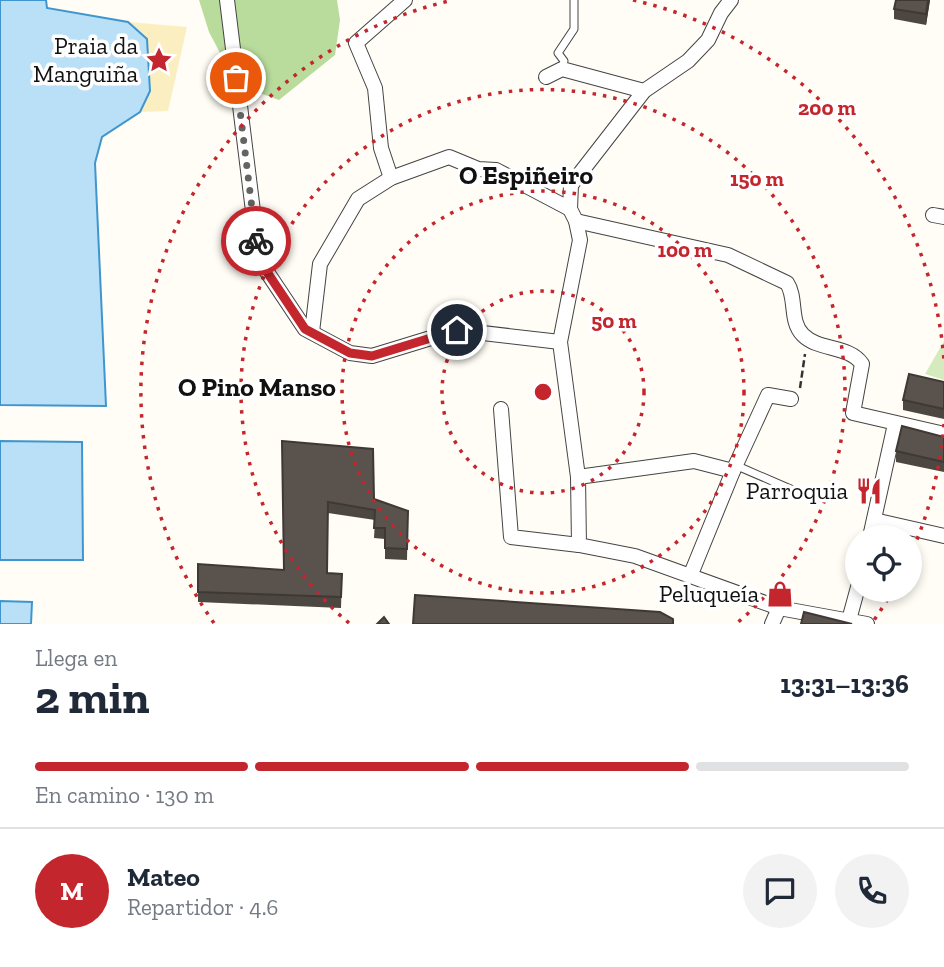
<!DOCTYPE html>
<html lang="es">
<meta charset="utf-8">
<style>
:root{--surface:#fff;--page:#f2f2f3;--text:#1f2937;--muted:#747a83;--line:#e0e1e3;--accent:#c4262e}
body{margin:0;font-family:"Zilla Slab",serif;background:var(--page);color:var(--text);height:100vh;display:flex;flex-direction:column;font-size:26px;white-space:nowrap}
*{box-sizing:border-box;margin:0}
p{font-size:23px;color:var(--muted)}
.icon{flex:none;width:38px;height:38px;fill:none;stroke:currentColor;stroke-width:2;stroke-linecap:round;stroke-linejoin:round}
.map{position:relative;height:624px;overflow:hidden}
.sheet{display:flex;flex-direction:column;background:var(--surface);flex:1}
.sheet>*{flex:none}
.controls{position:absolute;left:845px;top:525px;display:grid;gap:14px}
.controls a{display:grid;place-items:center;width:77px;height:77px;border-radius:50%;background:var(--surface);box-shadow:0 4px 10px #0003;font-size:35px}
.pin{position:absolute;display:grid;place-items:center;width:60px;height:60px;color:#fff;margin:-30px;border:4px solid #fff;border-radius:50%;box-shadow:0 2px 7px #0007}
.courier{position:absolute;display:grid;place-items:center;width:70px;height:70px;margin:-35px;border:5px solid #c4262e;border-radius:50%;background:#fff;color:#222;box-shadow:0 2px 9px #0007}
.head em{font-style:normal;font-weight:700}
.head div{display:flex;flex-direction:column-reverse}
.head{display:flex;align-items:center;justify-content:space-between;height:119px;padding:0 35px}
h1{font-size:46px;font-weight:700;line-height:52px}
.bar{display:grid;grid-template-columns:repeat(4,1fr);gap:10px 7px;align-content:center;height:84px;padding:0 35px}
.bar i{height:9px;border-radius:5px;background:var(--line)}
.bar .current{background:var(--accent)}
.bar p{grid-column:span 4}
.line{display:flex;align-items:center;gap:18px;padding:0 35px;border-top:2px solid var(--line)}
.line div{flex:1}
.round{display:grid;place-items:center;flex:none;width:74px;height:74px;border-radius:37px;background:var(--page)}
.map>svg:first-child{display:block}
.green{fill:#d5ebbd}
.forest{fill:#b9dc9c}
.sand{fill:#fbeec1}
.water{fill:#b9e0f7;stroke:#3f96cf;stroke-width:2}
.lines{fill:none;stroke-linecap:round;stroke-linejoin:round}
.lane-casing{stroke:#444;stroke-width:9}
.street-casing{stroke:#444;stroke-width:16}
.path{stroke:#333;stroke-width:2.5;stroke-dasharray:7 3.5;stroke-linecap:butt}
.lane{stroke:#fff;stroke-width:7}
.street{stroke:#fff;stroke-width:14}
.wall{fill:#4d4742}
.shaded-wall{fill:#3f3936}
.building{fill:#5a524d;stroke:#3f3936;stroke-width:2}
.done{stroke:#646461;stroke-width:7;stroke-dasharray:0 12.6}
.route{stroke:#c4262e;stroke-width:9}
.ring{fill:none;stroke:#c4262e;stroke-width:3.5;stroke-dasharray:3.5 7}
.labels{text-anchor:middle;stroke-width:7;stroke-linejoin:round;paint-order:stroke}
.poi-label{font-size:24px;fill:#111;stroke:#fff;text-anchor:end}
.neighbourhood-label{font-size:26px;font-weight:bold;fill:#111;stroke:#fff}
.centre{fill:#c4262e;stroke:#fff;stroke-width:3.5}
.ring-label{font-size:21px;text-anchor:middle;font-weight:bold;fill:#c4262e;stroke:#fff;stroke-width:7;stroke-linejoin:round;paint-order:stroke}
</style>
<div class="map">
<svg width="944" height="624" viewBox="0 0 944 624">
<rect width="100%" height="100%" fill="#fffdf5"/>
<path class="green" d="M944,341V380L925,374Z"/>
<path class="forest" d="M199,0H337L340,20L335,55L279,100L237,85L209,32Z"/>
<path class="sand" d="M128,22L187,27L168,111L140,112L142,76Z"/>
<g class="water">
<path d="M0,0H46L47,8L128,22L147,39L150,91L140,112L102,137L95,163L106,406L0,405Z"/>
<path d="M0,441L82,442L83,560H0Z"/>
<path d="M0,601L32,602L31,624H0Z"/>
</g>
<g class="lines">
<g class="lane-casing">
<g id="lane">
<path d="M562,69L564,61L558,53L574,29V0"/>
<path d="M735,465L802,494"/>
</g>
</g>
<g class="street-casing">
<g id="street">
<path d="M227,0L259,260L305,329L350,353L372,356L457,330L560,342"/>
<path d="M731,0L721,13L708,40L688,61L644,91L571,185L570,209L576,221L580,240L560,342L578,477L579,545L635,556L779,608L867,624"/>
<path d="M546,77L562,69L644,91"/>
<path d="M391,178L381,148L375,88L356,43L405,0"/>
<path d="M933,215L944,217"/>
<path d="M576,221L728,255L787,283C797,298 789,321 803,335C819,351 849,345 862,364L853,413L944,434"/>
<path d="M312,332L320,264L358,199L391,178L449,157L478,169L496,170L570,209"/>
<path d="M501,409L511,537L579,545"/>
<path d="M578,477L694,461L733,471"/>
<path d="M874,520L944,536"/>
<path d="M870,537L895,424"/>
<path d="M691,574L733,471L768,395L791,399"/>
<path d="M849,620L858,587"/>
<path d="M772,624L779,608"/>
</g>
</g>
<path class="path" d="M800,388L805,354"/>
<use href="#lane" class="lane"/>
<use href="#street" class="street"/>
</g>
<g class="wall">
<path d="M896,0H930L926,25L894,19V9Z"/>
<path d="M944,382V419L903,410V400Z"/>
<path d="M944,437V472L896,462V451Z"/>
<path d="M282,441L374,499L408,511L407,560L385,559V539L374,538L375,520L328,513L327,573L342,574L341,608L198,602V564L284,570Z"/>
</g>
<path class="shaded-wall" d="M928,0H930L926,25V14Z"/>
<g class="building">
<path d="M896,0H928L926,14L894,9Z"/>
<path d="M909,374L944,382V409L903,400Z"/>
<path d="M902,426L944,437V462L896,451Z"/>
<path d="M282,441L373,449L374,499L408,511L407,549L385,548V528H374L375,510L328,502L327,573L342,574L341,597L198,592V564L284,570Z"/>
<path d="M415,595L660,612L673,619V624H413Z"/>
<path d="M804,612L852,624H801Z"/>
<path d="M384,617L389,624H377Z"/>
</g>
<g class="lines">
<path class="done" d="M236,78L256,241"/>
<path class="route" d="M256,241L259,260L305,329L350,353L372,356L457,330"/>
</g>
<g class="ring">
<circle cx="543" cy="392" r="101"/>
<circle cx="543" cy="392" r="201"/>
<path d="M349 623A302 302 0 1 1 737 623"/>
<path d="M944 424A402 402 0 0 1 910 556M893 590A402 402 0 0 1 872 623M214 623A402 402 0 0 1 453 0M633 0A402 402 0 0 1 944 360"/>
</g>
<defs>
<g id="sight-bare" transform="scale(2.1)"><path d="M0-6L1.8-2.2L6-1.7L2.9 1.2L3.7 5.4L0 3.3L-3.7 5.4L-2.9 1.2L-6-1.7L-1.8-2.2Z" fill="#c4262e" stroke="#fff" stroke-width="2.5" paint-order="stroke"/></g>
<g id="restaurant-bare" transform="scale(2.1)"><path d="M-5-6h1v4h1v-4h1v4h1v-4h1v5L-1.5 .5V6h-2V.5L-5-1ZM5-6V6H3V1.5H1.5Q1.5-4 5-6Z" fill="#c4262e" stroke="#fff" stroke-width="2.5" paint-order="stroke"/></g>
<g id="shop-bare" transform="scale(2.1)"><path d="M-5-2.5h2.3a2.7 3.5 0 0 1 5.4 0H5L5.5 6h-11ZM-1.5-2.5h3a1.5 2.3 0 0 0-3 0Z" fill="#c4262e" stroke="#fff" stroke-width="2.5" paint-order="stroke"/></g>
</defs>
<g fill-rule="evenodd">
<use href="#sight-bare" x="159" y="60"/>
<use href="#restaurant-bare" x="869" y="491"/>
<use href="#shop-bare" x="780" y="594"/>
</g>
<g class="labels">
<g class="poi-label">
<text x="138" y="54">Praia da<tspan x="138" dy="28">Manguiña</tspan></text>
<text x="848" y="499">Parroquia</text>
<text x="759" y="602">Peluqueía</text>
</g>
<g class="neighbourhood-label">
<text x="526" y="184">O Espiñeiro</text>
<text x="257" y="396">O Pino Manso</text>
</g>
</g>
<circle cx="543" cy="392" r="10" class="centre"/>
<g class="ring-label">
<text x="827" y="115">200 m</text>
<text x="757" y="186">150 m</text>
<text x="685" y="257">100 m</text>
<text x="614" y="328">50 m</text>
</g>
</svg>
<div class="controls">
<a><svg class="icon" aria-label="locate" viewBox="0 0 24 24"><circle cx="12" cy="12" r="6"/><path d="M12 2v4M12 18v4M2 12h4M18 12h4"/></svg></a>
</div>
<div class="pin" style="left:236px;top:78px;background:#ea580c"><svg class="icon" aria-label="bag" viewBox="0 0 24 24"><path d="M5 8h14l-1 12H6zM9 8a3 3 0 0 1 6 0"/></svg></div>
<div class="pin" style="left:457px;top:330px;background:#1f2937"><svg class="icon" aria-label="home" viewBox="0 0 24 24"><path d="M3 11l9-7 9 7M6 9v11h12V9"/></svg></div>
<div class="courier" style="left:256px;top:241px"><svg class="icon" aria-label="bike" viewBox="0 0 24 24"><circle cx="6" cy="16" r="4"/><circle cx="18" cy="16" r="4"/><path d="M6 16l4-8h5l3 8M10 8l3 8H6M13 5h3"/></svg></div>
</div>
<section class="sheet">
<div class="head"><div><h1>2 min</h1><p>Llega en</p></div><em>13:31–13:36</em></div>
<div class="bar"><i class="current"></i><i class="current"></i><i class="current"></i><i></i><p>En camino · 130 m</p></div>
<div class="line" style="height:126px"><b class="round" style="background:var(--accent);color:#fff">M</b><div><b>Mateo</b><p>Repartidor · 4.6</p></div><a class="round"><svg class="icon" aria-label="chat" viewBox="0 0 24 24"><path d="M4 5h16v11H9l-5 4z"/></svg></a><a class="round"><svg class="icon" aria-label="phone" viewBox="0 0 24 24"><path d="M5 4h4l2 5-3 2q2 4 5 5l2-3 5 2v4C11 20 4 13 5 4z"/></svg></a></div>
</section>
